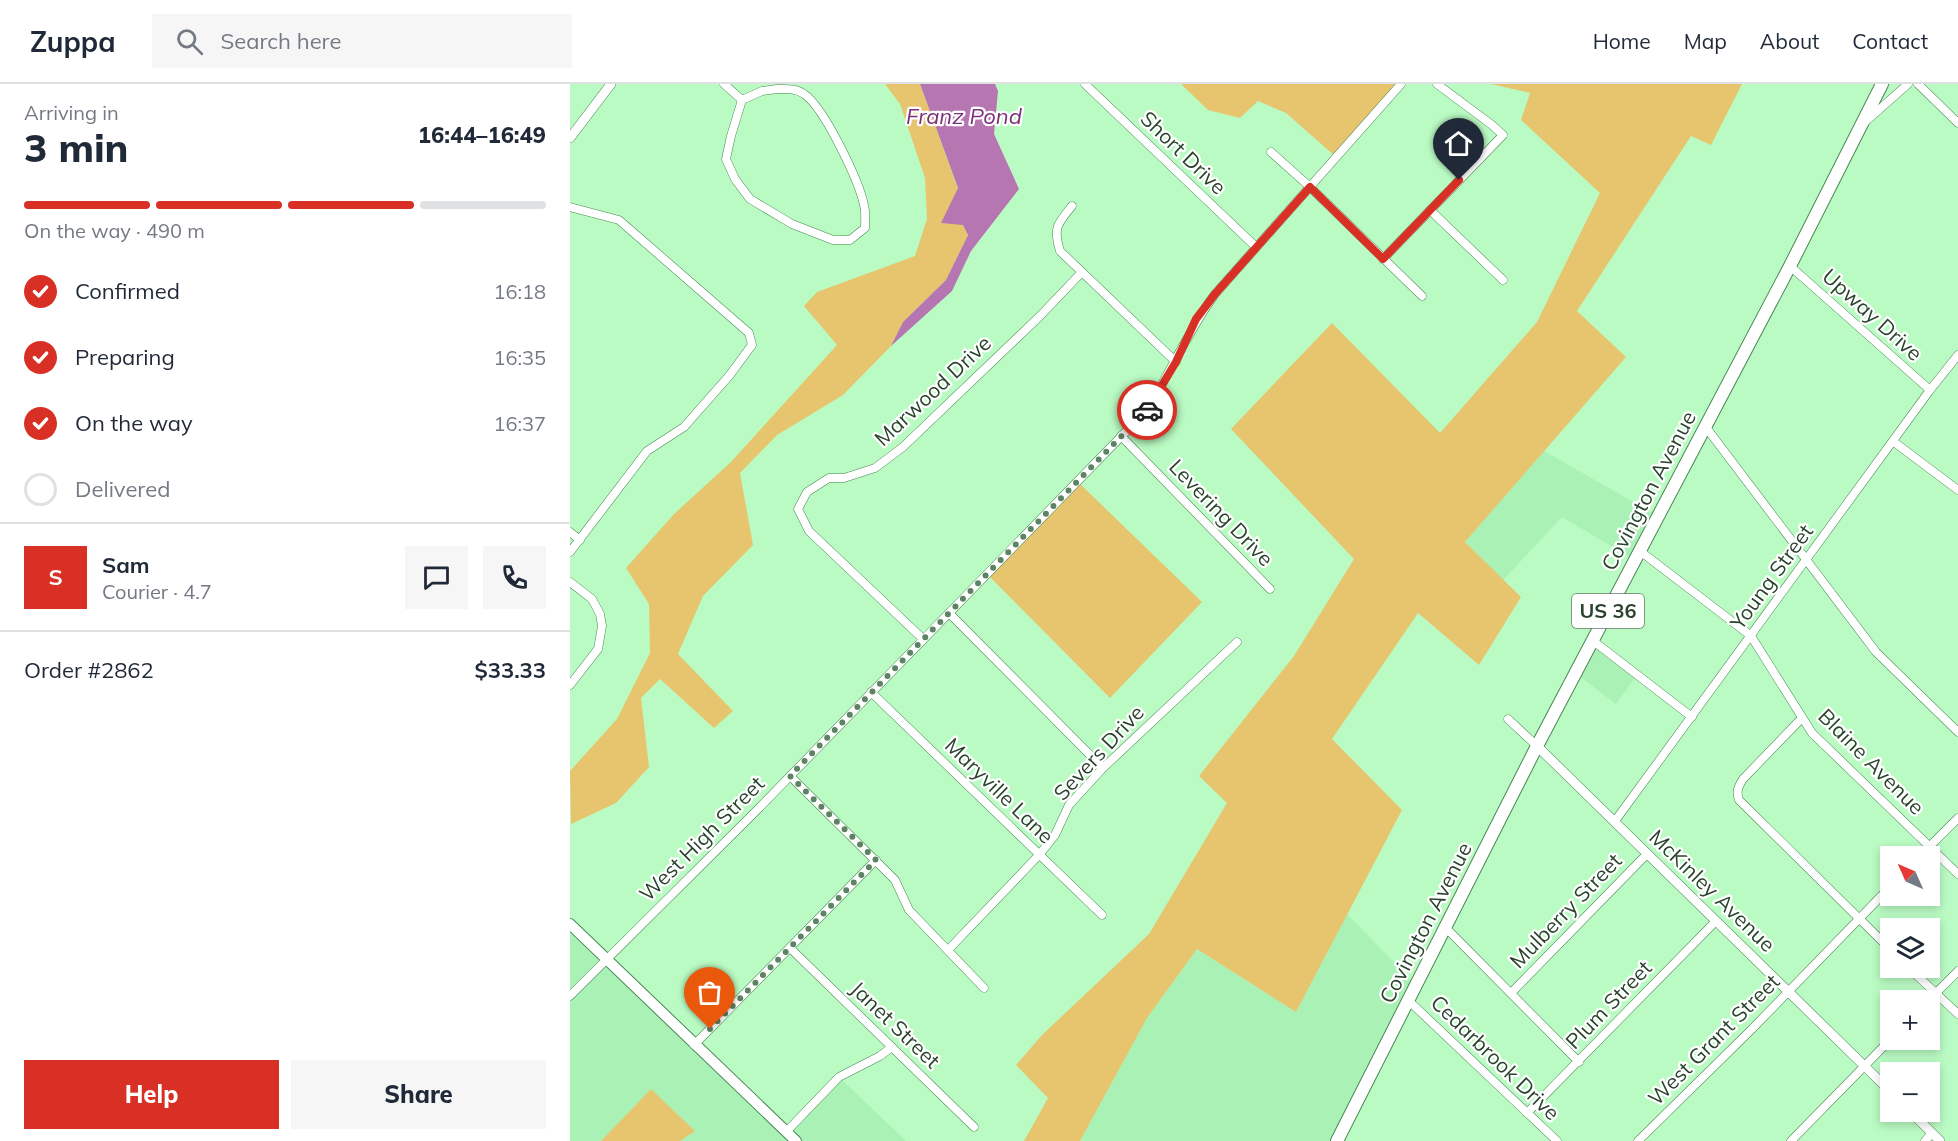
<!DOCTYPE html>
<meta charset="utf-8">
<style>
:root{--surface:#fff;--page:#f6f6f7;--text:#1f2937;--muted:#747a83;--line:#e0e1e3;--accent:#d93025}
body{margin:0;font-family:Mulish,sans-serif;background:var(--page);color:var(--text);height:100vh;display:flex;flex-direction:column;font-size:22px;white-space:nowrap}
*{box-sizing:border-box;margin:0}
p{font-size:20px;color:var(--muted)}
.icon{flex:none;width:33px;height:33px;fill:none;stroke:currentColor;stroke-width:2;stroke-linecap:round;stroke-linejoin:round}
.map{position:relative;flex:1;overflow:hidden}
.details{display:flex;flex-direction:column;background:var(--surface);width:570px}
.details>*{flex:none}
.needle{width:39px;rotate:315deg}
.buttons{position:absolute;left:1310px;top:762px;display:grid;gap:12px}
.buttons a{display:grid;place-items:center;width:60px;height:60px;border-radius:0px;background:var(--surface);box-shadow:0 3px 9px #0003;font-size:30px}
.pin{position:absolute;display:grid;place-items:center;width:51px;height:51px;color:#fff;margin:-62px -26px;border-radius:50% 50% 50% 0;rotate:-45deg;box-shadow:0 0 6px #0007}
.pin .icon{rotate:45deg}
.courier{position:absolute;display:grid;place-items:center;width:60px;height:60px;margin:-30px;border:4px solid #d93025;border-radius:50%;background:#fff;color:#222;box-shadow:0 2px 8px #0007}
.summary em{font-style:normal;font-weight:800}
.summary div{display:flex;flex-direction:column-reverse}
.summary{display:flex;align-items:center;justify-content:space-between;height:102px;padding:0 24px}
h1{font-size:39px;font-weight:800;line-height:45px}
.bar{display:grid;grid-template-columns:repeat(4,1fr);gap:9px 6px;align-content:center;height:72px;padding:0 24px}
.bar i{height:8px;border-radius:4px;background:var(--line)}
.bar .selected{background:var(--accent)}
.bar p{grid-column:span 4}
.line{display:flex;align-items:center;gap:15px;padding:0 24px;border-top:2px solid var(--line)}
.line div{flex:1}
.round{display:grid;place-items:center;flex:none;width:63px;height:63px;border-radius:0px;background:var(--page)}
ol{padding:0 24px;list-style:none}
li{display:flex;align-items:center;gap:18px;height:66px}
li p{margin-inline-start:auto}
li .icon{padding:6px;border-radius:50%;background:var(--accent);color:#fff;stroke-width:4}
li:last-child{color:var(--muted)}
li i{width:33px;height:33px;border:3px solid var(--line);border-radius:50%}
.primary-button{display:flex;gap:12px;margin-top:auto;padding:12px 24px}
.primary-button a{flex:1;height:69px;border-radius:0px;background:var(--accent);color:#fff;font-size:24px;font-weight:800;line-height:69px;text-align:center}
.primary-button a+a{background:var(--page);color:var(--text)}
header{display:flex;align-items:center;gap:36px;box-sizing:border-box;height:84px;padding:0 30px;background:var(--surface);border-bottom:2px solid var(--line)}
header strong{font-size:28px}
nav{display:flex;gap:33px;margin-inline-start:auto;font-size:21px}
.search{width:420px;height:54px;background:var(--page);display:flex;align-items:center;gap:15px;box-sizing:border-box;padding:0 21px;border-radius:0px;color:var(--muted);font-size:22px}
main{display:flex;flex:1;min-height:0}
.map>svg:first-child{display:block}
.built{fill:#aaf1b5}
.green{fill:#e7c56f}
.water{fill:#b576b2}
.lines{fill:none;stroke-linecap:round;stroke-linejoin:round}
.minor-casing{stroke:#498654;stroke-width:9}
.tertiary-casing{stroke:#498654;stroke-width:10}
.secondary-casing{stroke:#498654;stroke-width:12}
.primary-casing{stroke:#498654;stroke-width:14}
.minor{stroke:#fff;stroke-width:8}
.tertiary{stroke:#fff;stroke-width:9}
.secondary{stroke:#fff;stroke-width:10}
.primary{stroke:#fff;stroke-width:12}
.done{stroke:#5c8362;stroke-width:6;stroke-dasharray:0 10.8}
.route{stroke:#d93025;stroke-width:8}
.labels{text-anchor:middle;stroke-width:4.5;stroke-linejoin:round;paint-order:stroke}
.shield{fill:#fff;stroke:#697b6c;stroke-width:1.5}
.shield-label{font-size:20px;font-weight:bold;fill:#29432d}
.street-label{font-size:21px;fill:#29432d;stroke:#fff}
.water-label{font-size:22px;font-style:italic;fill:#7c2f7a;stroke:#fff}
</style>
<header>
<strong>Zuppa</strong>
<div class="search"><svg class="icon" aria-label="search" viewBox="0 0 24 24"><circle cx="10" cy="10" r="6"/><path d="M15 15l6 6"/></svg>Search here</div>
<nav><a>Home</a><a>Map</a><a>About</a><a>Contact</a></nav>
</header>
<main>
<section class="details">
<div class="summary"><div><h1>3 min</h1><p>Arriving in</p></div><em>16:44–16:49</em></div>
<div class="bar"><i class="selected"></i><i class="selected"></i><i class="selected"></i><i></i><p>On the way · 490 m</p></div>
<ol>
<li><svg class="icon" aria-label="check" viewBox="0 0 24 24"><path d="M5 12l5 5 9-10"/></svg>Confirmed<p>16:18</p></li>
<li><svg class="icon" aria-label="check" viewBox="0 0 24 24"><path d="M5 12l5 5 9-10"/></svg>Preparing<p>16:35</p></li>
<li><svg class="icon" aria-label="check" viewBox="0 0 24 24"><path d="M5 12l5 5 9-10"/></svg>On the way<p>16:37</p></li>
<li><i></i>Delivered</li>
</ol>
<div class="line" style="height:108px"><b class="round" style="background:var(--accent);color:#fff">S</b><div><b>Sam</b><p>Courier · 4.7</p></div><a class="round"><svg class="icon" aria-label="chat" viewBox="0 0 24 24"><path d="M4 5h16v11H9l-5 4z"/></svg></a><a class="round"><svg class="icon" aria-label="phone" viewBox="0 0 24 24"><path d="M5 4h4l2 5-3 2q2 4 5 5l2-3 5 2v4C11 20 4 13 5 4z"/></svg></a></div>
<div class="line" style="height:78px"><div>Order #2862</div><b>$33.33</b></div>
<div class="primary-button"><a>Help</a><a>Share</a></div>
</section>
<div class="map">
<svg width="1388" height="1057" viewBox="0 0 1388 1057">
<rect width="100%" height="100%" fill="#bafbc3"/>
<g class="built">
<path d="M974,367L1088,432L1065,476L992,433L933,496L895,458Z"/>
<path d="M1022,556L1067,591L1046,620L1005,589Z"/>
<path d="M777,830L847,902L770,1052L775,1057H510L577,934L627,865L726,928Z"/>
<path d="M0,840L216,1047L269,993L336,1057H110L125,1047L81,1005L31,1057H0Z"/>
</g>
<g class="green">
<path d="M315,0H350L388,105L393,141L398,151L376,196L333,238L321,262L273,311L207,351L170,389L183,461L133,512L108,570L163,627L144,644L90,595L71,614L79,683L46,719L1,740L0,687L47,635L80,569L79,520L56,484L104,430L161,378L267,261L234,222L247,208L345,172L357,135L355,94L330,20Z"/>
<path d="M611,0H831L766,73L716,29L688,17L670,34L638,26Z"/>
<path d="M921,0H1172L1141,61L1121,52L1007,227L1056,273L895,458L951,513L909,581L848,529L762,655L832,726L726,928L627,865L577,934L510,1057H454L478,1014L446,981L472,951L579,850L657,719L629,692L724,572L784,475L661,345L762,239L870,349L967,238L1030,109L951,36L960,9Z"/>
<path d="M507,397L632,518L540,614L417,490Z"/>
<path d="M81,1005L125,1047L110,1057H31Z"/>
</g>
<path class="water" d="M350,0H425L428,7L424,50L449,105L401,167L382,207L321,262L333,238L376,196L398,151L393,141L371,139L388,104Z"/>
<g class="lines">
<g class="minor-casing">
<g id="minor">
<path d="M154,0L172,16"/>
<path d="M515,0L686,163"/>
<path d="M1348,0L1388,39"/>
<path d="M207,5C216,5 226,4 234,10C254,23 289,97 294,121C296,128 295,136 295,144L280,156H263L222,140L180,115L165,95L156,75L161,52L172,16L192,7Z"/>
<path d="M1295,38L1338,0"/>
<path d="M701,68L740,103L852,212"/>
<path d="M502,122C487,140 483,144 490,167L606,278"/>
<path d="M0,123L49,136L179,249L182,261L159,292L114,343L77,367L0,468"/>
<path d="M860,126L933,196"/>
<path d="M813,175L933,51L922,41L867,0"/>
<path d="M1220,182L1360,306"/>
<path d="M1135,342L1306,568L1388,648"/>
<path d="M551,352L700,505"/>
<path d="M1324,358L1388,406"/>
<path d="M0,448L10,456"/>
<path d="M1070,467L1181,552L1242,649L1388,790"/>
<path d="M0,498L22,515L30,530L32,542L28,565L0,601"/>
<path d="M379,529L533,684"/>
<path d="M353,555L239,447L228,425L237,408L259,394H274L305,384L333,363L471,231L511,189"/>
<path d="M1022,556L1122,633"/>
<path d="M301,608L532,831"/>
<path d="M1232,634L1173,695C1168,703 1166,707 1169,716L1320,865"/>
<path d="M938,635L967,662"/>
<path d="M220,692L325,796L339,826L414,904"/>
<path d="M1045,737L1360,306L1388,271"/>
<path d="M1350,772L1388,734"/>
<path d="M875,843L1009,978"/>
<path d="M220,864L404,1043"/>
<path d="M378,866L469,771L485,751L499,721L533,684L667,558"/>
<path d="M1339,884L1388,930"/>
<path d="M941,909L1077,770"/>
<path d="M0,912L188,725L578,325C601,286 619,246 645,210L831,0"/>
<path d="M1359,916L1388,887"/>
<path d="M839,917L987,1057"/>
<path d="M124,961L306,776"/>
<path d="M957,1029L1146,837"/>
<path d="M216,1048L269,993L310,972L322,963"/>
<path d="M1068,1057L1182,945L1320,803"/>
<path d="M1221,1057L1320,956"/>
<path d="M1355,1057L1362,1049"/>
</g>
</g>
<g class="tertiary-casing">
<g id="tertiary">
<path d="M0,54L41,0"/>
<path d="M967,662L1320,1007"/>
<path d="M1341,1028L1370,1057"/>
</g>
</g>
<g class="secondary-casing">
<path id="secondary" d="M0,840L226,1057"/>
</g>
<g class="primary-casing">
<path id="primary" d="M767,1057L967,662L1220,182L1312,0"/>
</g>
<use href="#minor" class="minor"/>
<use href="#tertiary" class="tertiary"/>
<use href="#secondary" class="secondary"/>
<use href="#primary" class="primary"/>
</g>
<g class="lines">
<path class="done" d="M140,945L306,776L220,692L577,326"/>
<path class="route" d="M577,326L606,278L626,235L645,210L740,103L813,175L889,96"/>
</g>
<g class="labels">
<rect class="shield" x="1002" y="510" width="72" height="34" rx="4.5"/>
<g class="shield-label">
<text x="1038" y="534">US 36</text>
</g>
<g class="street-label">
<text transform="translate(613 69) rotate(44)" y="7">Short Drive</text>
<text transform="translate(1302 231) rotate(42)" y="7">Upway Drive</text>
<text transform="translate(363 307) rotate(-43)" y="7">Marwood Drive</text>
<text transform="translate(1079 407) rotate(-62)" y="7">Covington Avenue</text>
<text transform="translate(651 429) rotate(46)" y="7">Levering Drive</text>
<text transform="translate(1202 493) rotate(-54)" y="7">Young Street</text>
<text transform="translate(529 669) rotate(-47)" y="7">Severs Drive</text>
<text transform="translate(1301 678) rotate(45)" y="7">Blaine Avenue</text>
<text transform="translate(429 707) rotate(44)" y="7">Maryville Lane</text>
<text transform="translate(132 755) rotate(-45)" y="7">West High Street</text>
<text transform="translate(1142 807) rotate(44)" y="7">McKinley Avenue</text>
<text transform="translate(996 827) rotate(-46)" y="7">Mulberry Street</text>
<text transform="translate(856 839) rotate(-63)" y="7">Covington Avenue</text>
<text transform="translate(1039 921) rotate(-46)" y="7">Plum Street</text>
<text transform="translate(325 941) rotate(44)" y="7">Janet Street</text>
<text transform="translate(1144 956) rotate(-45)" y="7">West Grant Street</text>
<text transform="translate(925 974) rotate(44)" y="7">Cedarbrook Drive</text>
</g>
<g class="water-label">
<text x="394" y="40">Franz Pond</text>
</g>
</g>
</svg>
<div class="buttons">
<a><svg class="needle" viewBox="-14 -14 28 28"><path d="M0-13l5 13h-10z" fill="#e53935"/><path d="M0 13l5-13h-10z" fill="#747a83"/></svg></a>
<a><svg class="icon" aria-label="layers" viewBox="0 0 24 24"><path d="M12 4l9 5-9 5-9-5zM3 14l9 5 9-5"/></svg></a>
<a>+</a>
<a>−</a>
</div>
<div class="pin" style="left:140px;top:945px;background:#ea580c"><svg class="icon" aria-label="bag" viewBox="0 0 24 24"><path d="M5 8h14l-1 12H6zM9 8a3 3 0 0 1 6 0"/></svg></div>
<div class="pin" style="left:889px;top:96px;background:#1f2937"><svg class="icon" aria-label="home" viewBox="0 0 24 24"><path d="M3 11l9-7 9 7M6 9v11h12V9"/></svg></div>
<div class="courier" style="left:577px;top:326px"><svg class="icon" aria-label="car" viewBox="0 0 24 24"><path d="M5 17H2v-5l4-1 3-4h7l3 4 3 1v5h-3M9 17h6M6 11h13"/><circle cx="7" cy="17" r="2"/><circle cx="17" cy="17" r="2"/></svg></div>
</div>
</main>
